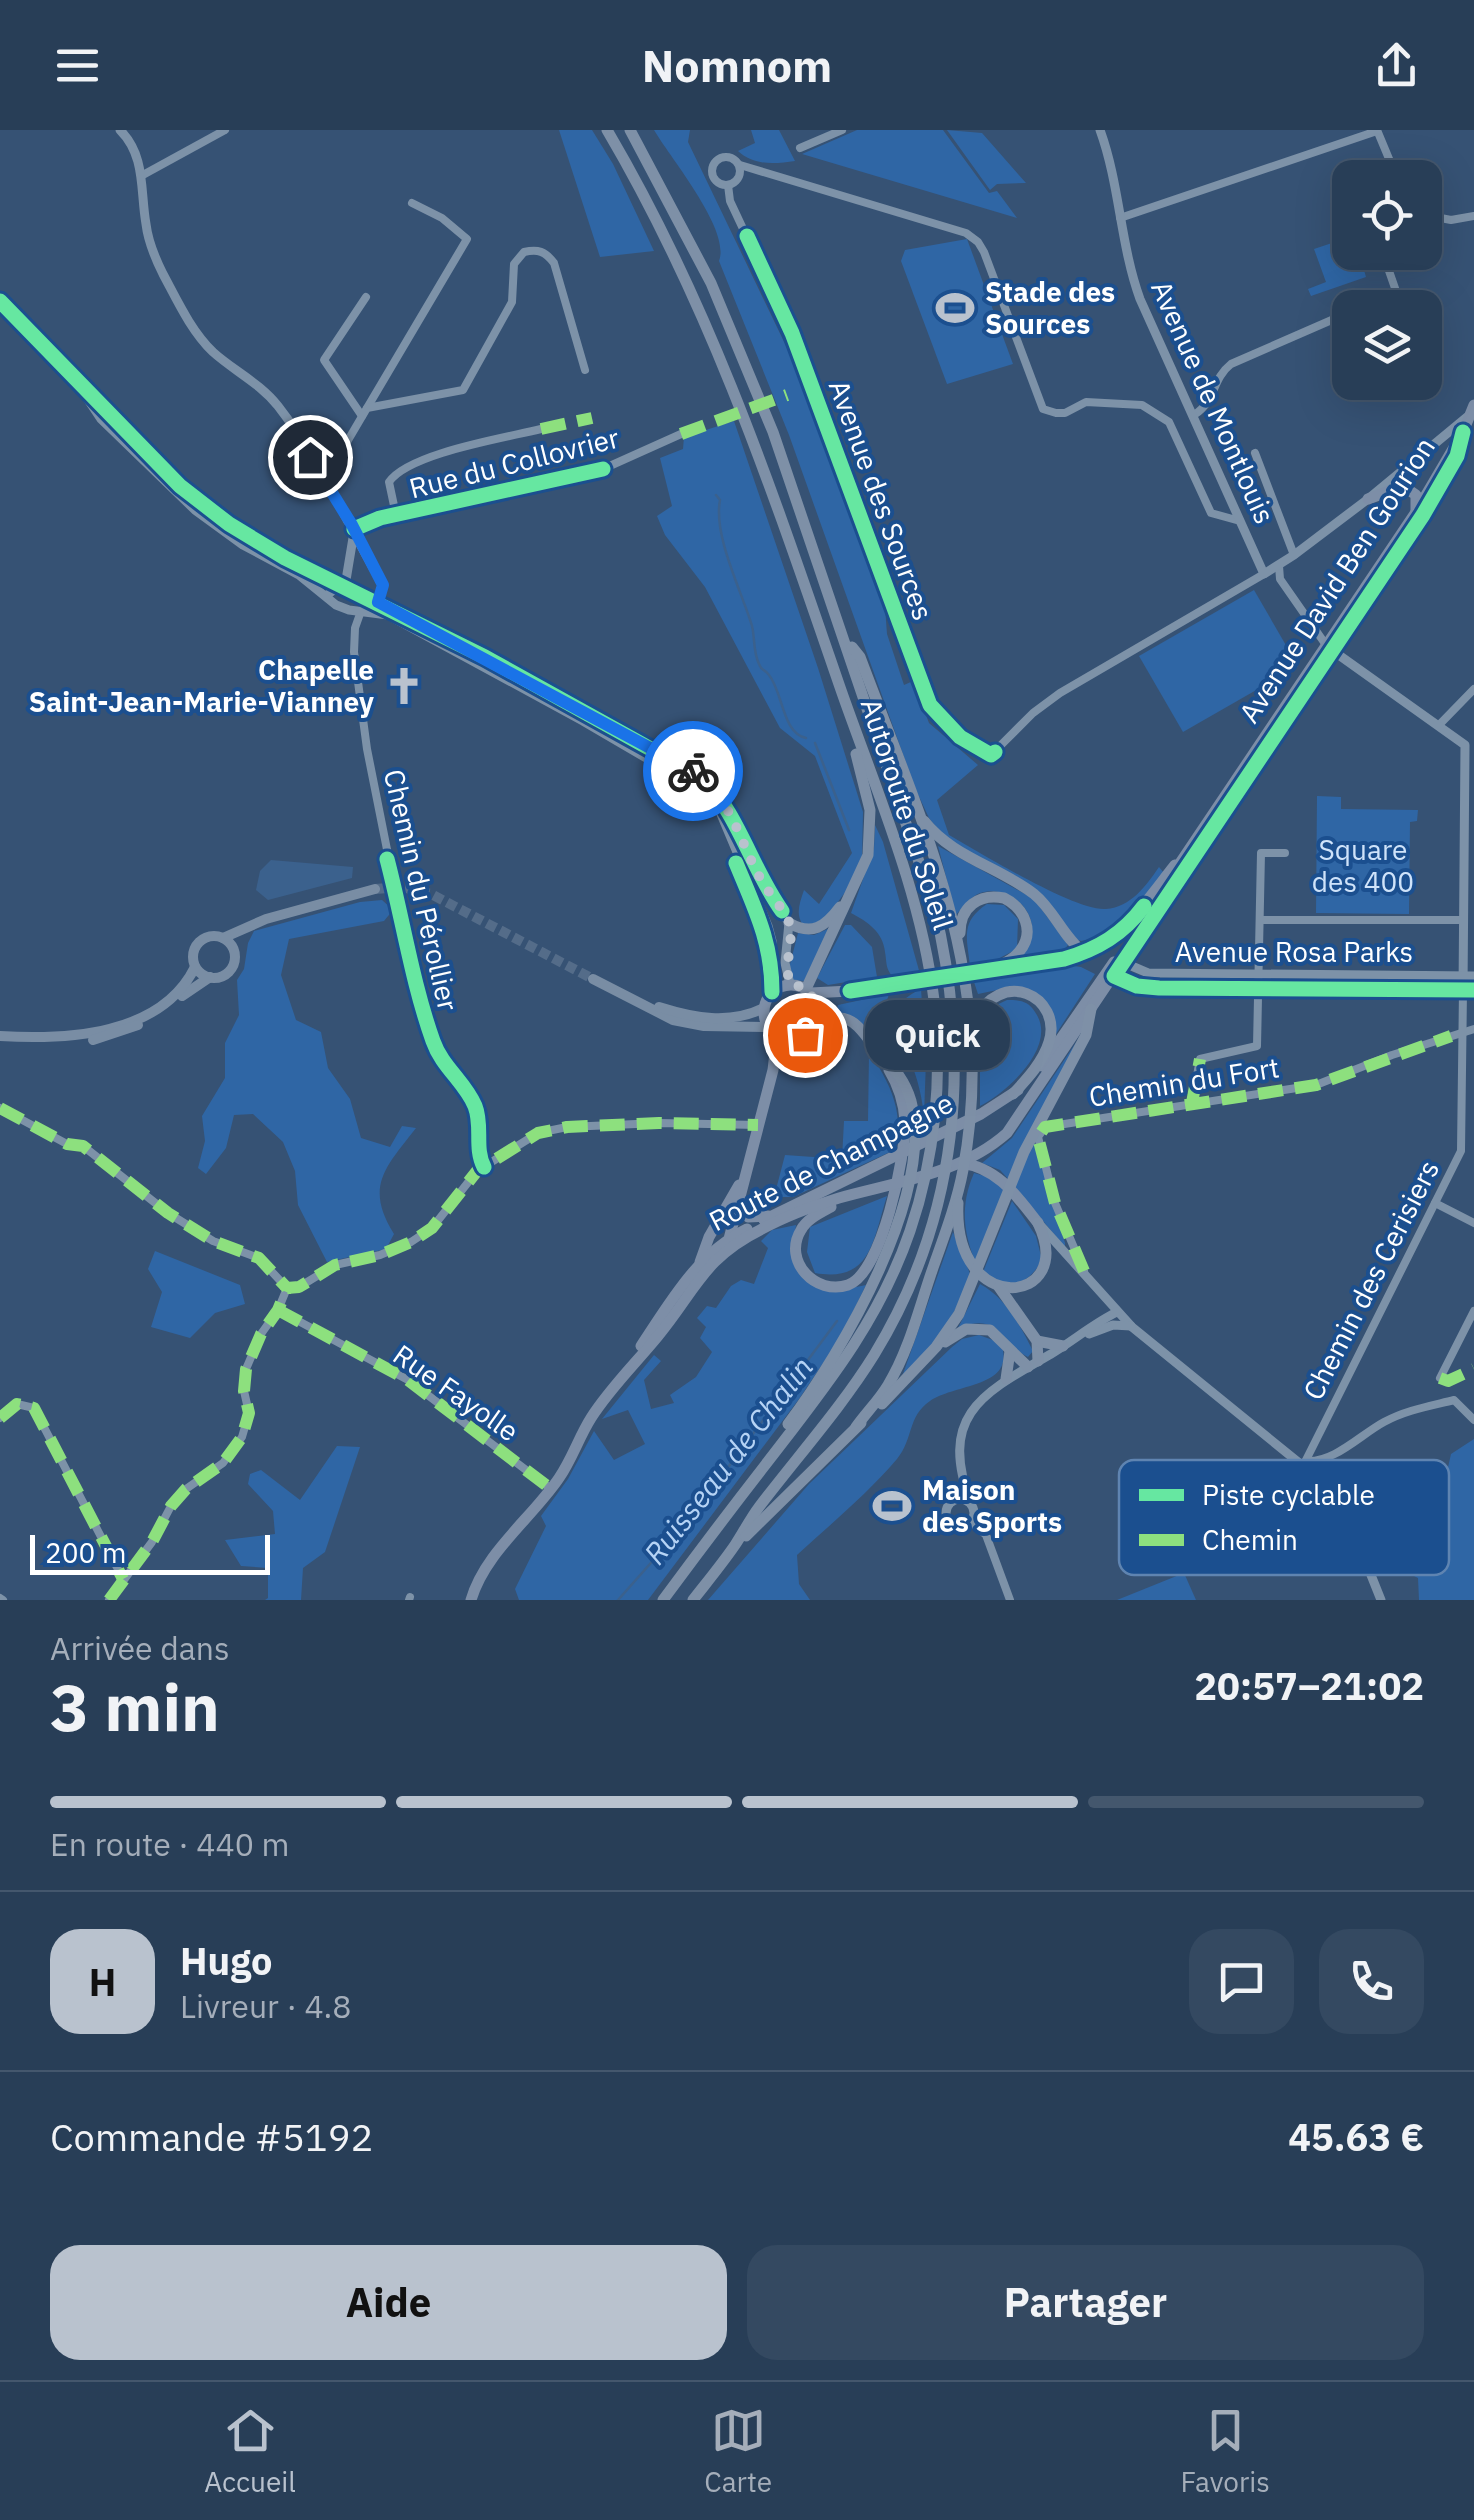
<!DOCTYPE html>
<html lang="fr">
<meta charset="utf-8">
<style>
:root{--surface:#283e57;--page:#344961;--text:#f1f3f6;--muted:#a5aeba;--line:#44576d;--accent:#b9c2ce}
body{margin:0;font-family:"IBM Plex Sans",sans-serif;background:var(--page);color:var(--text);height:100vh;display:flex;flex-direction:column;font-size:38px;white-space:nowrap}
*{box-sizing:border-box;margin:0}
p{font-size:32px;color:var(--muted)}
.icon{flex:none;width:55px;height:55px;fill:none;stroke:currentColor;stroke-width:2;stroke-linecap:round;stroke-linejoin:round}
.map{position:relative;height:1470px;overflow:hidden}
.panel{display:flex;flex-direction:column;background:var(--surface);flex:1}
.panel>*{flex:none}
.controls{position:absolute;left:1332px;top:30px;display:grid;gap:20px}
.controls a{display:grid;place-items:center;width:110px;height:110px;border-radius:20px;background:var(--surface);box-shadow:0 10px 40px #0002,0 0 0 2px var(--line);font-size:50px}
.scale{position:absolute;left:30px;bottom:25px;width:240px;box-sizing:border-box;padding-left:10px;border:5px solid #fff;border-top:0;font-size:28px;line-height:35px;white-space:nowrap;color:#fff;-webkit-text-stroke:8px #1b4f8f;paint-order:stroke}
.pin{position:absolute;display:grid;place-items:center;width:85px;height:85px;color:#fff;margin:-42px;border:5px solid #fff;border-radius:50%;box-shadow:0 2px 10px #0007}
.courier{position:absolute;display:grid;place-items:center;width:100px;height:100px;margin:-50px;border:8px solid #1a73e8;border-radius:50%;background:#fff;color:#222;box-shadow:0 2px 12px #0007}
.bubble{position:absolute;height:70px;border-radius:30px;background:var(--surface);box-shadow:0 10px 40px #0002,0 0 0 2px var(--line);font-size:32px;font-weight:800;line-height:70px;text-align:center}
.summary em{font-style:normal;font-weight:800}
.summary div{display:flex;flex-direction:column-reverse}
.summary{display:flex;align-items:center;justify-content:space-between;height:170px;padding:0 50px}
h1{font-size:65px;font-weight:800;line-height:75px}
.bar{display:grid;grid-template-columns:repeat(4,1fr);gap:15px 10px;align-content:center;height:120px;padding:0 50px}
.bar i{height:12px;border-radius:8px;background:var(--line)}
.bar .selected{background:var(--accent)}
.bar p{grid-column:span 4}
.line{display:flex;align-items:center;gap:25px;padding:0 50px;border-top:2px solid var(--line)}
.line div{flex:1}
.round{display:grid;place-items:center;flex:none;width:105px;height:105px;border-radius:30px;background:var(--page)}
.cta{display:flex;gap:20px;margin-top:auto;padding:20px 50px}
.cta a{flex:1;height:115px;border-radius:30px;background:var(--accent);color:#111;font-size:40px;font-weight:800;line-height:115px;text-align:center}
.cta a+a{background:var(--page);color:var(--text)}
header{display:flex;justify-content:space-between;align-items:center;height:130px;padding:0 50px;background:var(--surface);font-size:45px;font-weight:800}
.tab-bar{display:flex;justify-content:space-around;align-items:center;height:140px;border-top:2px solid var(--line);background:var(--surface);font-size:28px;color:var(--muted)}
.tab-bar a{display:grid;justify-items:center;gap:5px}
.tab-bar .selected{color:var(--accent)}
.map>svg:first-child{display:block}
.green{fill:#2f66a5}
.water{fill:#3b618d}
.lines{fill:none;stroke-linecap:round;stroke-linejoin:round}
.stream{stroke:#3b618d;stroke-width:2.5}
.secondary-tunnel{stroke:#546c89;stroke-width:10;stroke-dasharray:10 5;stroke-linecap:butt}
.minor{stroke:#7d92a8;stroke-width:8}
.tertiary{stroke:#7d92a8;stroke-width:9}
.secondary{stroke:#798da4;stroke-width:10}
.primary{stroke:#7d8ea7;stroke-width:11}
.trunk{stroke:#7e90a7;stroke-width:11}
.quiet{stroke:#8de07e;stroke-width:12;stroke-dasharray:25 12;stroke-linecap:butt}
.cycleway-casing{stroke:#1b4f8f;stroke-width:21}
.cycleway{stroke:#66e7a1;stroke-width:15}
.done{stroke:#b9c2ce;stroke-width:10;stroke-dasharray:0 18}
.route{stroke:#1a73e8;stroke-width:12}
.labels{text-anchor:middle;stroke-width:8;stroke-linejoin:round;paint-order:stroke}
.poi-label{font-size:28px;font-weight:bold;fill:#fff;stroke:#1b4f8f;text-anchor:start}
.street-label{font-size:28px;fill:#fff;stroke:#1b4f8f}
.park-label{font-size:28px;fill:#cfe3fa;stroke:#1b4f8f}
.water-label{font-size:30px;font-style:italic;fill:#b5d3f5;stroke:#1b4f8f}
.key{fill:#1b4f8f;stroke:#5f84b1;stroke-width:2.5}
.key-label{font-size:28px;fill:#fff}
</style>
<header><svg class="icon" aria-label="menu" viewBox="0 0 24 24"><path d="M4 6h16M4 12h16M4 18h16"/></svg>Nomnom<svg class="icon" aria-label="share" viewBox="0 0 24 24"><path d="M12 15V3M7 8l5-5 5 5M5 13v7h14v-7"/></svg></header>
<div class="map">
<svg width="1474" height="1470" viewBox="0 0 1474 1470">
<rect width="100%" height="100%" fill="#365274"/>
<g class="green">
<path d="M559,0H592L613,34L654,121L600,127Z"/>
<path d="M654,0H690L688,12L787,218L885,477L887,504L904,555L913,551L929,593L978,635L937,670L949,705C979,722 1076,782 1106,779C1131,777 1146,756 1159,737L1164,743L1129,791L1099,807L1081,811L1072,808L1041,765L942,705L929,688L915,658L789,305L719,131C731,100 671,29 654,0Z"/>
<path d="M751,0H779L795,31C775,34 754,36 738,21L755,13Z"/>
<path d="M857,0H943L989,63L997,61L1017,88L802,24Z"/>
<path d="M947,0L982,3L1026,53L997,54L990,60Z"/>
<path d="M1350,107V122L1368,123L1373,136L1364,140L1366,147L1311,166L1308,159L1326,152L1314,119Z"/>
<path d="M967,109L1013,234L947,254L901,131L905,120Z"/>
<path d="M734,291L818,538L863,682L862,730L852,753L823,792L803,795C795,784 800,772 804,760L819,774L852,723L815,626L780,598L705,457L665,405L657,386L672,376L660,328L683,319L684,307Z"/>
<path d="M1254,460L1298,536L1183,602L1139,526Z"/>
<path d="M1317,666L1341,667V679L1418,680L1417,691L1410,692L1409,784L1316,783Z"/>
<path d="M875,695L883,712L920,844L893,847C885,838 887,833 885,822C883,802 868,792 851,783L874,718Z"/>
<path d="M938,716L1034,769L1068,815L1064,820L1020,828C1023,822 1029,814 1031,806C1038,779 1006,754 980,763C970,767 962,778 956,785Z"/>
<path d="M382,770L393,780L384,791L289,809L281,845L296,890L321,902L328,938L350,969L361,1008L390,1017L402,996L416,998C386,1037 364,1056 394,1104L386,1119L327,1132L298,1075L295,1041L283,1012L253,984L234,985L226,1018L206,1044L198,1038L205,1011L202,986L225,948V913L239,885L237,850L244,839L248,813L254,801L360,772Z"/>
<path d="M987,774L1004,775L1018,789L1017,819L990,833L970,836C967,807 960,792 987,774Z"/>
<path d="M845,795H851L872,817L877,847L828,855L817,848Z"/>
<path d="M830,798L804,851L793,850L789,838L798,803L814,805Z"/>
<path d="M1068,835L1081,837L1095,844L1056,904L1047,872L1007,858L978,864L974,852Z"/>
<path d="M921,859L926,931L924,985C922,969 919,954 913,938C898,904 874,882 921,859Z"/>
<path d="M889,864C876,902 889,917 907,949L859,891L836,881L838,875Z"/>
<path d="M1007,870C1020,870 1028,871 1035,882C1059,915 1008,962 980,976V895L990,878Z"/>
<path d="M1077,911L1011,1052L1000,1040L982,1033L1012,1008Z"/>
<path d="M869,922C888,949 910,990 890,1022L793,1067H774L785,1025L842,1029L844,991H868Z"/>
<path d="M1034,1011L1065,1113V1117L1014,1057Z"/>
<path d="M974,1043L992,1048L1005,1061L976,1134C963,1102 960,1075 974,1043Z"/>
<path d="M887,1066C873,1109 872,1153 815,1143L807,1122L810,1097Z"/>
<path d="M1012,1071L1036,1106L1042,1130C1027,1157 1008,1160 983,1142Z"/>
<path d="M796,1095C788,1153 811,1167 866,1155L840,1208L799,1269L648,1470H519L515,1459L546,1396L541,1386L568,1349L594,1301L614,1330L645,1314L628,1280L602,1289L654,1225L661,1231L644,1250L651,1279L674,1273L670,1265L696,1247L712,1222L700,1208L706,1197L697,1188L707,1176L716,1178L731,1156L741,1150L754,1154L768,1118L761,1111L772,1100Z"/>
<path d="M953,1102L971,1146C955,1185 935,1216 906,1245L903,1244Z"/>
<path d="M155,1121L240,1155L245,1174L215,1183L190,1208L151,1197L162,1162L148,1139Z"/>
<path d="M980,1154C1006,1168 1020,1195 1033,1221L1028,1227C999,1214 1002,1181 958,1198Z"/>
<path d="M979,1205L1001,1213C1017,1258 956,1253 930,1271C907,1287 914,1308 897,1329C866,1365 832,1393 797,1425L799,1454L810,1470H708L809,1354L952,1217L962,1209Z"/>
<path d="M1474,1309V1470H1419L1418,1448L1404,1441L1407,1396L1439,1377L1451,1324Z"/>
<path d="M337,1316L360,1317L325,1422L303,1438L301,1470H265L268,1468V1438L241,1436L225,1410L275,1404L273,1381L248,1354L250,1344L261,1340L300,1370Z"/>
<path d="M1184,1443L1196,1470H1117Z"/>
</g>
<path class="water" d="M271,730L353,737L352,748L268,770L256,760L260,741Z"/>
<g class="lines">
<g class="stream">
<path d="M716,365L720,370C713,406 742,462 752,496C755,508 753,522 759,534C762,542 764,538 769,545C783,562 782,603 806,608"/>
<path d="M815,613L849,700"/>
<path d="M618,1470L688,1391L837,1191"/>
</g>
<path class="secondary-tunnel" d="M375,759L402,757L431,764L593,849"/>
<g class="minor">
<path d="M1377,0L1397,48"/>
<path d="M800,18L842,0"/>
<circle cx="726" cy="41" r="14"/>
<path d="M740,35L966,103L978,112L984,122L1043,279L1056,283H1065L1086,272L1142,275L1169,292L1211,383L1240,391"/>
<path d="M141,46L225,0"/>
<path d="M728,55L730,71L792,203L930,575L960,607L991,625L1033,583L1060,563L1264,444"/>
<path d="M1425,85L1451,90L1474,86"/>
<path d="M1120,88L1377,1"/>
<path d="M1359,178L1396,161L1388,138L1390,130L1398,126L1411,127V122"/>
<path d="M367,278L467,109L442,88L412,73"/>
<path d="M1194,285C1217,270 1211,250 1231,234L1350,182"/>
<path d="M362,286L324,230L366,167"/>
<path d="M1255,323L1294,425"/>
<path d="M324,351L367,278L463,260L512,172L514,134L524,122C538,119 545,121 554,133L585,240"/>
<path d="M396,385L389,352C409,323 505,308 541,299"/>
<path d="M354,399L380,388L603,339L681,304"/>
<path d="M1279,436L1280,449L1326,515"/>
<path d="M361,481L355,498L354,522L367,619L406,815L433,912L477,982L478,1026L484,1037"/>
<path d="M1439,595L1474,559"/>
<path d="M1260,790H1464"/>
<path d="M1192,973L1200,929L1257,916L1261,723H1285"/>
<path d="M0,978L67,1014L83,1016L168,1083L213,1111L259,1128L287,1158"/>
<path d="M1435,1073L1474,1093"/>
<path d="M1084,1141L1055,1073L1038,1007L1045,997L1316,955L1392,925L1474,899"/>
<path d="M278,1180L408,1250L551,1359"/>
<path d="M1440,1248L1474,1181"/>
<path d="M0,1288L17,1274L34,1278L123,1449"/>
<path d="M1306,1331C1334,1333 1360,1305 1384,1292C1406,1280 1430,1276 1454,1270L1474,1290"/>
<path d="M1303,1336L1461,1021L1463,860"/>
<path d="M971,1392L986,1405L1010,1470"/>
<path d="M0,1468L3,1470"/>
<path d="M109,1470L152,1412L171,1376L186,1359L223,1333L242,1307L249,1283L244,1261L246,1239L261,1204L278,1180L287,1158L299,1157L335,1135L380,1125L411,1112L432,1098L477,1041L538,1003L567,997L659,993L758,995"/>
<path d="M409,1470L410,1467"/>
</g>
<g class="tertiary">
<path d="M120,0C146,26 140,60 146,94C148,111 155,128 163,144C177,170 191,201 213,222C234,241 260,253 278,276C320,330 348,396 383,455L378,472L361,481"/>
<path d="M1100,0C1120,55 1120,114 1140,169L1264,444L1294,425L1368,369L1467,287"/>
<path d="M0,171L180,356L229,394L285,428L485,527L703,648L727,679L759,746L789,793L785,833L790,854"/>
<path d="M87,268L101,289L195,380L243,415L299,445L336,475L349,480L388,485L583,591L699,659L718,677L768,796L772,811V862"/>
<path d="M326,466L346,450L354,402"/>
<path d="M1329,518L1465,615L1463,860"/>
<path d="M1120,831L1148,843L1474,846"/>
<path d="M1041,1096L1132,1197L1303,1336L1361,1420L1381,1470"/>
<path d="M1089,1204L1113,1195L1131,1196"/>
<circle cx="960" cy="1383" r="14"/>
<path d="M971,1374C938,1285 981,1264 1051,1224C1073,1211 1094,1193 1117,1182"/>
</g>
<g class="secondary">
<circle cx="214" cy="827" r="21"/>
<path d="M223,808L266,789L375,759"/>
<path d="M593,849L673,890L704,896L768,897"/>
<path d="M182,866L210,847"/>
<path d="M659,877C694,888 729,895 764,878"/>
<path d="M0,906C67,910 161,906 195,837"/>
<path d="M93,910L138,895"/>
</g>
<g class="primary">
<path d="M1368,369L1403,356L1416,365V381"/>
<path d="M1174,742L1416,382L1463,302L1474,275"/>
<circle cx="791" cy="882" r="27"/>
<path d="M811,863L850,861L1064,829C1122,811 1140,779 1175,735"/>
<path d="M1042,936L1114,832"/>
<path d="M961,1033C998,1038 1016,1065 1038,1093"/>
<path d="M741,1071V1079L748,1087L768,1086"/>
<path d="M831,1077C820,1083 807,1089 801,1100C782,1131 816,1166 848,1155C882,1143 906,1025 905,991C904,973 898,955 889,940"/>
<path d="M764,1090L981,984L1018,960"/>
<path d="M729,1109L773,940L777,905"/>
<path d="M700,1132L709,1107L739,1055"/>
<path d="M641,1216C671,1171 697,1124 747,1099"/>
<path d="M471,1470C485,1422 532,1388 559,1348C572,1329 579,1307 591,1288C610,1258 636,1233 658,1206C696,1160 703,1128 762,1099C786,1086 813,1076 839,1068C896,1052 961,1044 1007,1003L1423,385L1457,326L1463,302"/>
</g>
<g class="trunk">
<path d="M607,0C712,178 774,366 841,560C876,660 921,763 934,870C943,947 935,1028 910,1101C879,1192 823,1260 766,1334C731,1379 697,1424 663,1470"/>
<path d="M630,0L711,153L773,302L934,776C972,932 959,1086 874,1225C841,1278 797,1327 759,1377C750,1389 743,1403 735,1415C722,1434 707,1452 693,1470"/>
<path d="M852,517L860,527C924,698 999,852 963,1040C957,1072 945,1104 934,1135C920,1174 910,1219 888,1255C879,1270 866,1283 856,1297"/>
<path d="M924,691C952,727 999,737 1034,764C1054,780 1063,807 1084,823"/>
<path d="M789,793C812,806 825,797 840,777"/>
<path d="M960,803C960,777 979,763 1004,768C1024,778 1036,802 1019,822C1011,832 996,837 984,842"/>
<path d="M806,859L868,725L870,680L856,624"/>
<path d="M972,894C1001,834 1063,867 1049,912C1043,932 1027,949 1013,964"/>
<path d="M958,1073C952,1189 1078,1176 1038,1093"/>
<path d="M999,1157L1037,1211L1038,1231"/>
<path d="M1037,1211L1063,1216"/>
<path d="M945,1212L966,1199L990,1200L1028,1237"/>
<path d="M1006,1249L1010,1221"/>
<path d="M882,1274L936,1217L959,1184L1024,1022L1086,905L1091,879"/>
<path d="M788,1294C843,1221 935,1064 911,971C905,950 892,936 878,920C856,896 853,879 816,893"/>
<path d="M746,1406L861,1293"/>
</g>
<g class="quiet">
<path d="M541,299L592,288"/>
<path d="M681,304L787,265"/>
<path d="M1192,973L1200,929"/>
<path d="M0,978L67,1014L83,1016L168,1083L213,1111L259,1128L287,1158"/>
<path d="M1084,1141L1055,1073L1038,1007L1045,997L1316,955L1451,906"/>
<path d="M278,1180L408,1250L551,1359"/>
<path d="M1440,1248L1448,1251L1474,1239"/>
<path d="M0,1288L17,1274L34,1278L123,1449"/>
<path d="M109,1470L152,1412L171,1376L186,1359L223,1333L242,1307L249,1283L244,1261L246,1239L261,1204L278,1180L287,1158L299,1157L335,1135L380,1125L411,1112L432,1098L477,1041L538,1003L567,997L659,993L758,995"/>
</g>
<g class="cycleway-casing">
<g id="cycleway">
<path d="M747,106L792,203L930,575L960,607L991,625L995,622"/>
<path d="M0,171L180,356L229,394L285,428L485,527L703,648C739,686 752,739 782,781"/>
<path d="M1463,302L1457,326L1423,385L1114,846L1137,856L1159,858L1474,860"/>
<path d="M354,399L380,388L603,339"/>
<path d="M387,729C403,790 412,852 433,911C442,937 465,952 475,976C483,996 474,1018 484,1037"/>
<path d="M736,733C755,779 772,812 772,862"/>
<path d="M850,861L1064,829C1098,819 1123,804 1144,776"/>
</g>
</g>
<use href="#cycleway" class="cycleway"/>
</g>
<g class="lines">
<path class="done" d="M693,641C730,666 739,709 759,746C767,762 782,776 789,792C795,810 783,833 790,854L806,858L818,876L816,893L805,905"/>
<path class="route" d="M310,327L352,395L383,455L378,472L693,641"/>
</g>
<defs>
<g id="stadium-bare" transform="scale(3)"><path d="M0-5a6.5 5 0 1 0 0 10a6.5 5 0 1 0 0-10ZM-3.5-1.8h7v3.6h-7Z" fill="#b9c2ce" stroke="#1b4f8f" stroke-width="2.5" paint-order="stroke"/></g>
<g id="church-bare" transform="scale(3)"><path d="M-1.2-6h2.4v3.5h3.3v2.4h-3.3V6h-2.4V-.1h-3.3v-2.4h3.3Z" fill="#b9c2ce" stroke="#1b4f8f" stroke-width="2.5" paint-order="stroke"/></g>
</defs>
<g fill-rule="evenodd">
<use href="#stadium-bare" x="955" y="178"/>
<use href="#church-bare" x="404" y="556"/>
<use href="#stadium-bare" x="892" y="1376"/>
</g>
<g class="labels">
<g class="poi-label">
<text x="985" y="172">Stade des<tspan x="985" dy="32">Sources</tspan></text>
<text x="374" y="550" text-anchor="end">Chapelle<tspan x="374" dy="32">Saint-Jean-Marie-Vianney</tspan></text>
<text x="922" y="1370">Maison<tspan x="922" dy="32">des Sports</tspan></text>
</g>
<g class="street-label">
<text transform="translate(1213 272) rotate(66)" y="10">Avenue de Montlouis</text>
<text transform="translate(514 333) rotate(-14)" y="10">Rue du Collovrier</text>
<text transform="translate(881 370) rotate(70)" y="10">Avenue des Sources</text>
<text transform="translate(1337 450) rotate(-57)" y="10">Avenue David Ben Gourion</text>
<text transform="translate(907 684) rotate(72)" y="10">Autoroute du Soleil</text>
<text transform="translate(421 760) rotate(77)" y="10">Chemin du Pérollier</text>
<text x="1294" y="832">Avenue Rosa Parks</text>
<text transform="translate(1184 952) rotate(-9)" y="10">Chemin du Fort</text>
<text transform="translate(831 1032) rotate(-27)" y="10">Route de Champagne</text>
<text transform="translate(1371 1150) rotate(-63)" y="10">Chemin des Cerisiers</text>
<text transform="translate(456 1263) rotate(35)" y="10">Rue Fayolle</text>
</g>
<g class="park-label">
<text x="1363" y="730">Square<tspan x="1363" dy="32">des 400</tspan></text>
</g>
<g class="water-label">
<text transform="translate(729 1331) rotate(-52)" y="10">Ruisseau de Chalin</text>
</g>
</g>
<rect x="1119" y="1330" width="330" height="115" rx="15" class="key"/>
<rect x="1139" y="1359" width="45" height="12" fill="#66e7a1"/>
<rect x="1139" y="1404" width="45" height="12" fill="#8de07e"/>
<g class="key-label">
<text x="1202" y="1375">Piste cyclable</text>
<text x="1202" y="1420">Chemin</text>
</g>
</svg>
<div class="controls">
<a><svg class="icon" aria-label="locate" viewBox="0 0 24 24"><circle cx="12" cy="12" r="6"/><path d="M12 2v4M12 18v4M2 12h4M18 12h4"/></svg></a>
<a><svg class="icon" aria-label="layers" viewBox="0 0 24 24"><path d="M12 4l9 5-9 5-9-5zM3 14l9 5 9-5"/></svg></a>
</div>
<div class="scale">200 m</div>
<div class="pin" style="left:805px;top:905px;background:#ea580c"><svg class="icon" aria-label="bag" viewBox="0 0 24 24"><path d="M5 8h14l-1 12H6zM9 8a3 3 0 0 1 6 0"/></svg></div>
<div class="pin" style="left:310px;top:327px;background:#1f2937"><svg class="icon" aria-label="home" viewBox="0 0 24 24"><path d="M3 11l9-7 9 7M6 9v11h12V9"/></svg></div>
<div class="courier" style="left:693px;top:641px"><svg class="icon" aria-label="bike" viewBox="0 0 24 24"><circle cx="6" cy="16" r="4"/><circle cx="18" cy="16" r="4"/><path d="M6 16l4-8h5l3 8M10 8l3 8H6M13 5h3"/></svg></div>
<div class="bubble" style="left:865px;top:870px;width:145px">Quick</div>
</div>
<section class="panel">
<div class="summary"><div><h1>3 min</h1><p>Arrivée dans</p></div><em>20:57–21:02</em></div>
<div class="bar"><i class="selected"></i><i class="selected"></i><i class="selected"></i><i></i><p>En route · 440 m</p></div>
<div class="line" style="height:180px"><b class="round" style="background:var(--accent);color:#111">H</b><div><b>Hugo</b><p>Livreur · 4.8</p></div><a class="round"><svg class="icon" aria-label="chat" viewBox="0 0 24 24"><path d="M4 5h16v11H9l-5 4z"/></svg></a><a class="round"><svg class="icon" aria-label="phone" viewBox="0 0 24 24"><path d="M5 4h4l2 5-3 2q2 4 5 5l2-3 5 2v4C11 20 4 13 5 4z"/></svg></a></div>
<div class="line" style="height:130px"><div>Commande #5192</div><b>45.63 €</b></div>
<div class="cta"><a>Aide</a><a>Partager</a></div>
</section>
<nav class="tab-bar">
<a class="selected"><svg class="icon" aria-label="home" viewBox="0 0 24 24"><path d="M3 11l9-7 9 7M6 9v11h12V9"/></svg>Accueil</a>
<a><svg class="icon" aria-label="map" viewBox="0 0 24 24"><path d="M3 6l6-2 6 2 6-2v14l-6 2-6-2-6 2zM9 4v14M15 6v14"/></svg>Carte</a>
<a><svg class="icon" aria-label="saved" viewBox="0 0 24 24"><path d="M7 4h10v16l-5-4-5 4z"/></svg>Favoris</a>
</nav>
